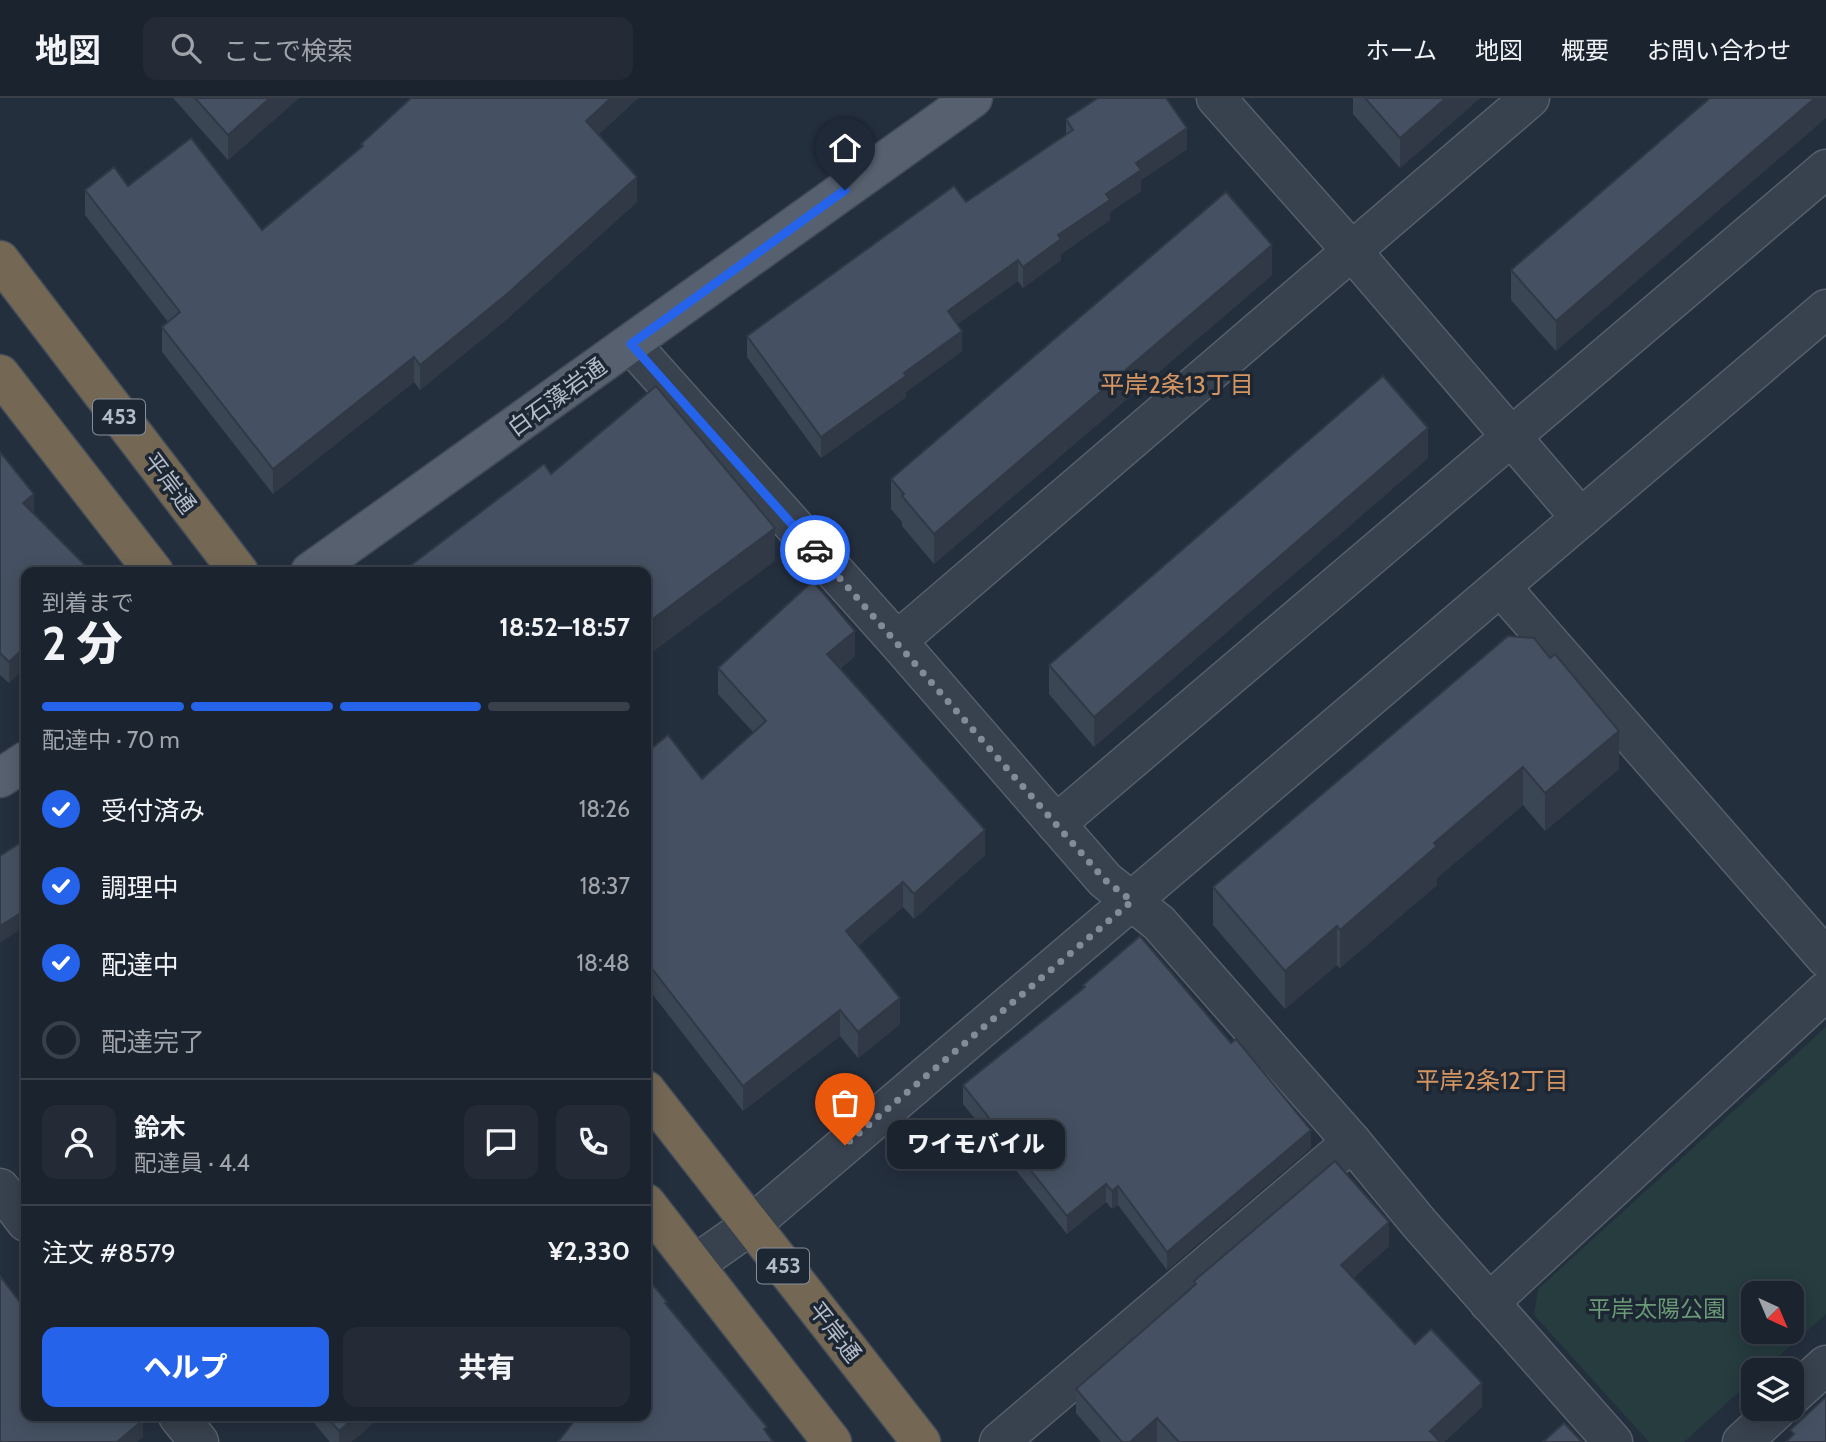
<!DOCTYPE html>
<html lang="ja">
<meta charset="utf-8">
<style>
:root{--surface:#1b232e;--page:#242b36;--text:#f1f3f6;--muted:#a0a4aa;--line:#39404a;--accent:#2563eb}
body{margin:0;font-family:Cabin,"Noto Sans JP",sans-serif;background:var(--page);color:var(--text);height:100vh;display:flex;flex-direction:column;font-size:26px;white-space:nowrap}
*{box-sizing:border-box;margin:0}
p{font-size:23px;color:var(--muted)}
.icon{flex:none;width:38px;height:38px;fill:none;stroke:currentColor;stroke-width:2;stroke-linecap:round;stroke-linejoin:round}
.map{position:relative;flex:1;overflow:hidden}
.panel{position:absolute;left:21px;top:469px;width:630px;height:854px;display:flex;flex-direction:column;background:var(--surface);border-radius:14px;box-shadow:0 4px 18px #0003,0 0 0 2px var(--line)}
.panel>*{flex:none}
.needle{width:46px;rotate:136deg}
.buttons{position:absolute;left:1741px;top:1183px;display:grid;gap:14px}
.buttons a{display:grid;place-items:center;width:63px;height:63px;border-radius:14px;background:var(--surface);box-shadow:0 4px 18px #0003,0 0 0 2px var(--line);font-size:35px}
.pin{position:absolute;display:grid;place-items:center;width:60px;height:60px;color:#fff;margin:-72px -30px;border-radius:50% 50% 50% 0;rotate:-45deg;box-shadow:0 0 7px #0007}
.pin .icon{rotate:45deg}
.courier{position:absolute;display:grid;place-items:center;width:70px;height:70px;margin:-35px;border:5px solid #2563eb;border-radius:50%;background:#fff;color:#222;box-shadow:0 2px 9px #0007}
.bubble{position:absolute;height:49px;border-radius:14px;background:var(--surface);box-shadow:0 4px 18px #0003,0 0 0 2px var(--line);font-size:23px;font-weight:800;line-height:49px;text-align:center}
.headline em{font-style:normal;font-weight:800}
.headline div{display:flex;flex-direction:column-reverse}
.headline{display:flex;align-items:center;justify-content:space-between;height:119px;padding:0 21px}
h1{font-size:46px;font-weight:800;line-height:52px}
.bar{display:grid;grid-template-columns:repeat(4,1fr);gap:10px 7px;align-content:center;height:84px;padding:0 21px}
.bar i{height:9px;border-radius:5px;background:var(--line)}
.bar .current{background:var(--accent)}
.bar p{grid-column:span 4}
.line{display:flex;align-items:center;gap:18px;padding:0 21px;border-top:2px solid var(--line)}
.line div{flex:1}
.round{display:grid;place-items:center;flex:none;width:74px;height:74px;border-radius:14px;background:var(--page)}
ol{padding:0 21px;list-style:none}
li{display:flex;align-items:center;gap:21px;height:77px}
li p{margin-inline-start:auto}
li .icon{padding:7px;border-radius:50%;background:var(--accent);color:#fff;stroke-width:4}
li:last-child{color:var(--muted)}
li i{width:38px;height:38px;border:4px solid var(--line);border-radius:50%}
.button{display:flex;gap:14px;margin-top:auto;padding:14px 21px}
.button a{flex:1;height:80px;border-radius:14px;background:var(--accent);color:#fff;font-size:28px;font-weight:800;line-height:80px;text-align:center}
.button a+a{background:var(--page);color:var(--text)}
header{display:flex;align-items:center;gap:42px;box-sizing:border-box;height:98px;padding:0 35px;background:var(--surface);border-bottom:2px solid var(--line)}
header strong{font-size:33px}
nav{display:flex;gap:38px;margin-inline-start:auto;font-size:24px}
.search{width:490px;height:63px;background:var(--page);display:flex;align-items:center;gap:18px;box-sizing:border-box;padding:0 24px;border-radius:14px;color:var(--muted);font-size:26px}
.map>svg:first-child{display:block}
.green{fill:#263c3f;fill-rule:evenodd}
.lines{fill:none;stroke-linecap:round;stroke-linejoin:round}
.minor-casing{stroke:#565f6c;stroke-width:41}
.major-casing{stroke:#414a57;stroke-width:41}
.highway-casing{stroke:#434c59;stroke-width:41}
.minor{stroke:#38414e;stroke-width:38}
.major{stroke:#56606e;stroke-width:38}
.highway{stroke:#746855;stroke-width:38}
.wall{fill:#3b4654}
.shaded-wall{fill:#303945}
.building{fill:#455162;stroke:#303945;stroke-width:2}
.done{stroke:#828b98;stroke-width:7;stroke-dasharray:0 12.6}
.route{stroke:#2563eb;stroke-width:9}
.labels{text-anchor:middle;stroke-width:7;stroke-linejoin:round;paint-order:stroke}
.shield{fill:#1d2633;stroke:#878f9c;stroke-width:2}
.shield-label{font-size:21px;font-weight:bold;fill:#b4bcc9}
.street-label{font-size:23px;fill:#b4bcc9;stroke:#1d2633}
.park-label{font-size:23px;fill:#6b9a76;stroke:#1d2633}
.neighbourhood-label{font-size:24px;fill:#d59563;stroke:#1d2633}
</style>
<header>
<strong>地図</strong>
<div class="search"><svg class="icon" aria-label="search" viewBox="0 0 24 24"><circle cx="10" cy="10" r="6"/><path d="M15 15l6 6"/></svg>ここで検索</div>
<nav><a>ホーム</a><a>地図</a><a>概要</a><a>お問い合わせ</a></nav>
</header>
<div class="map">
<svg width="1826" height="1344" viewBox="0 0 1826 1344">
<rect width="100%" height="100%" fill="#242f3e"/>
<path class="green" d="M1826,929V1216L1763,1272H1754L1753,1281L1684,1344H1649L1534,1217L1538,1191ZM1754,1195H1792V1234H1754Z"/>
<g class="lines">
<g class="minor-casing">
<g id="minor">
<path d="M1216,0L1351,152L1581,420"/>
<path d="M631,246L897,543L1105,782L1159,825L1352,1044L1419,1125L1613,1344"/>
<path d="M1501,489L1826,860"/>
<path d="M897,543L1530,0"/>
<path d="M1056,726L1826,71"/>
<path d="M0,1090L26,1124"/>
<path d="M694,1167L751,1127L1826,211"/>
<path d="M1489,1205L1826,893"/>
<path d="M1792,1298L1826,1267"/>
<path d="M178,1318L199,1344"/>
<path d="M999,1344L1352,1044"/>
<path d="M1742,1344L1778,1311"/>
</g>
</g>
<g class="major-casing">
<g id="major">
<path d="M310,474L973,0"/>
<path d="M0,680L26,663"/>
</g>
</g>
<g class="highway-casing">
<g id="highway">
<path d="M0,162L239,474"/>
<path d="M0,276L154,474"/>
<path d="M646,992L921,1344"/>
<path d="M646,1105L832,1344"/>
</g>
</g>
<use href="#minor" class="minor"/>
<use href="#major" class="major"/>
<use href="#highway" class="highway"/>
</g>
<g class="wall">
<path d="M173,0H299L228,62Z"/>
<path d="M411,0H638L598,37L637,104L507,221L420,292L414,284L273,396L162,254V229L168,224L85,117V92L128,88L262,132L361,50V46Z"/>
<path d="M1353,0H1480L1400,70L1353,16Z"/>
<path d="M1710,0L1556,253L1511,202V172Z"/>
<path d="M1066,21L1187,51L1141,82V93L1110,114V122L1061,156V162L1023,190L1018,183L957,226L962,253L906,294V299L821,360L747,259V238L966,104L1066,36Z"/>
<path d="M1272,177L934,466L902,428V424L891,411V381Z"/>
<path d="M0,354L26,474V569L9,585L0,577Z"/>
<path d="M1428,360L1094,649L1049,596V567Z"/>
<path d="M1508,538L1619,671L1545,733L1523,707L1437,780V787L1340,870L1337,867L1285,911L1213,827V789Z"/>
<path d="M855,558L840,571L985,757L914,821L903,809L858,848L900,926L858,960L840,938L743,1013L646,888V655L702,681L753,634L718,596V570Z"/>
<path d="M1083,887L1311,1050L1167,1172L1118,1107L1112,1111L1106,1104L1067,1136L963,1006V987L1083,891Z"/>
<path d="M1389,1148L1353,1180L1415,1246L1482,1309L1444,1344H1101L1076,1315V1291L1194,1188V1183Z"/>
<path d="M308,1318H382L351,1344H330Z"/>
</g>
<g class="shaded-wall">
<path d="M270,0H299L228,62V37Z"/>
<path d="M611,0H638L586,48V23Z"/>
<path d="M1446,0H1480L1400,70V40Z"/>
<path d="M1815,0H1826V20L1556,253V223Z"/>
<path d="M1187,30V51L1141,82V93L1110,114V122L1061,156V162L1023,190V169L1106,96L1136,65Z"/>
<path d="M637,79V104L507,221L420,292V267Z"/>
<path d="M1272,147V177L934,466V436Z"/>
<path d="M1018,162V183L948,233V213Z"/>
<path d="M962,233V253L906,294V299L821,360V339L904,275Z"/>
<path d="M414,259V284L273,396V371Z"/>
<path d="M1428,330V360L1094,649V619Z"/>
<path d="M34,396V417L23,405Z"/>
<path d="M775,430V463L646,559V526Z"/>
<path d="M855,533V558L827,582V556Z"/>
<path d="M26,548V569L9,585V564Z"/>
<path d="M1619,633V671L1545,733V695Z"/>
<path d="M1523,669V707L1437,780V787L1340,870V832L1434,745Z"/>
<path d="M985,732V757L914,821V796Z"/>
<path d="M903,784V809L846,859V833Z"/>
<path d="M26,812V828L0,845V828Z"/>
<path d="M1337,828V867L1285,911V873Z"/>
<path d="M900,900V926L858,960V934Z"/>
<path d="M840,912V938L743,1013V988Z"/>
<path d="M1311,1032V1050L1167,1172V1154Z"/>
<path d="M1106,1086V1104L1067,1136V1118Z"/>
<path d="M1118,1088V1107L1112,1111V1093Z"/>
<path d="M1389,1124V1148L1341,1191V1167Z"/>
<path d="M1482,1285V1309L1444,1344H1430V1333Z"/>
<path d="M356,1318H382L351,1344H339V1333Z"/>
<path d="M1157,1320V1344H1130Z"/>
<path d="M143,1322V1339L137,1344H117Z"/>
</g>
<g class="building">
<path d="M195,0H270L228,37Z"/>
<path d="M411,0H611L586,23L637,79L507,196L420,267L414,259L273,371L162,229L180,214L85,92L114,69L128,88L191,40L262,132L363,48L361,46Z"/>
<path d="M1098,0H1166L1187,30L1136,65L1141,72L1106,96L1110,102L1058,137L1061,141L1023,169L1018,162L948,213L962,233L904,275L906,278L821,339L747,238L954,88L966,104L1073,32L1066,21Z"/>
<path d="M1365,0H1446L1400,40Z"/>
<path d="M1710,0H1815L1556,223L1511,172Z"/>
<path d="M1226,94L1272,147L934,436L902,398L904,396L891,381Z"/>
<path d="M1383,278L1428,330L1094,619L1049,567Z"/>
<path d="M656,288L775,430L646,526V474H402L544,366L551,376Z"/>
<path d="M0,354L34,396L23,405L92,474H26V548L9,564L0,555Z"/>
<path d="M813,483L855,533L827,556L985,732L914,796L903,784L846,833L900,900L858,934L840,912L743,988L646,863V655L668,637L702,681L766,623L718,570Z"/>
<path d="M1508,538L1534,540L1550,560L1555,556L1619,633L1545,695L1523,669L1434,745L1437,748L1340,832L1337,828L1285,873L1213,789Z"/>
<path d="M26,741V812L0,828V758Z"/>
<path d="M1140,838L1231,945L1236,941L1311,1032L1167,1154L1118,1088L1112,1093L1106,1086L1067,1118L963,987L1085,889L1083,887Z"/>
<path d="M1335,1063L1389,1124L1341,1167L1415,1246L1431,1231L1482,1285L1430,1333L1440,1344H1179L1157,1320L1130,1344H1122L1076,1291L1196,1186L1194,1183Z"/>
<path d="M0,1178L26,1212V1318H139L143,1322L117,1344H0Z"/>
<path d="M646,1178L667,1204L665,1205L767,1329L764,1331L773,1344H558L578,1318H646Z"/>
<path d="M1826,1299V1344H1786L1794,1336L1790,1332Z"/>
<path d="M326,1318H356L339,1333Z"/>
<path d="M1564,1325L1582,1344H1543Z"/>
</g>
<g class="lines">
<path class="done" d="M815,452L1105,782L1132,803L845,1047"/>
<path class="route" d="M815,452L631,246L845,92"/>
</g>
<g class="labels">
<g class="shield">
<rect x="93" y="301.5" width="52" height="35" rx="5"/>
<rect x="757" y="1150.5" width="52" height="35" rx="5"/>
</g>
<g class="shield-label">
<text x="119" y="326">453</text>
<text x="783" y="1175">453</text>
</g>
<g class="street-label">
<text transform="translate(557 299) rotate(-36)" y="8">白石藻岩通</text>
<text transform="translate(170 385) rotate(53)" y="8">平岸通</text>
<text transform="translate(835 1234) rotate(52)" y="8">平岸通</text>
</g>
<g class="park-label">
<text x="1657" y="1219">平岸太陽公園</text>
</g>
<g class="neighbourhood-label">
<text x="1177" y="295">平岸2条13丁目</text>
<text x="1492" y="991">平岸2条12丁目</text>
</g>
</g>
</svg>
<div class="buttons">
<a><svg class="needle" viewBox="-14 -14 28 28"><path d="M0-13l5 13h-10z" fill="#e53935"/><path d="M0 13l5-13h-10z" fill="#a0a4aa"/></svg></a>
<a><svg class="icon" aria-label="layers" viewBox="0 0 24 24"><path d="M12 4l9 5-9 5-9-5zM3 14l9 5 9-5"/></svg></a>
</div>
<div class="pin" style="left:845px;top:1047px;background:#ea580c"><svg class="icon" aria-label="bag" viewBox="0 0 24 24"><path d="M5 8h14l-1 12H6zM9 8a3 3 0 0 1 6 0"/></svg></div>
<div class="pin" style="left:845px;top:92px;background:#1f2937"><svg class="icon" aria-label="home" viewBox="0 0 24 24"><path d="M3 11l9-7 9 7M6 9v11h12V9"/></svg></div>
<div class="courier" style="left:815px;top:452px"><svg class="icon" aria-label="car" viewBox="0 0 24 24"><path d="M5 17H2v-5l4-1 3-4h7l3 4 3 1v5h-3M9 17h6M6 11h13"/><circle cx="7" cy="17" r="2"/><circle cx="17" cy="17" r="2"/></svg></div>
<div class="bubble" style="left:887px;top:1022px;width:178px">ワイモバイル</div>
<section class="panel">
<div class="headline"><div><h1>2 分</h1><p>到着まで</p></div><em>18:52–18:57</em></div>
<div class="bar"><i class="current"></i><i class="current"></i><i class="current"></i><i></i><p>配達中 · 70 m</p></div>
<ol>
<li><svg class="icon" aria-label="check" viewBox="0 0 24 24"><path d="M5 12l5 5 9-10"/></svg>受付済み<p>18:26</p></li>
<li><svg class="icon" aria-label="check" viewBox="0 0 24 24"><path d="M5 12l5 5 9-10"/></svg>調理中<p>18:37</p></li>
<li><svg class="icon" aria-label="check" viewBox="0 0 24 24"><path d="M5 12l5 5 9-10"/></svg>配達中<p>18:48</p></li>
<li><i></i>配達完了</li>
</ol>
<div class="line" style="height:126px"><a class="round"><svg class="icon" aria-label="person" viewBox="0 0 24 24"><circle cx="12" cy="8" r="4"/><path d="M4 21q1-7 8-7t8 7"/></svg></a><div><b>鈴木</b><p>配達員 · 4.4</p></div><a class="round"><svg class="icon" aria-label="chat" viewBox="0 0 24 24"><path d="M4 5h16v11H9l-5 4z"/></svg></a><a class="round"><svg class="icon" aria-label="phone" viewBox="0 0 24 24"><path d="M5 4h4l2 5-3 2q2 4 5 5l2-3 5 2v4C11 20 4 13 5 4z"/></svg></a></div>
<div class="line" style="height:91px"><div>注文 #8579</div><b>¥2,330</b></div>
<div class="button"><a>ヘルプ</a><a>共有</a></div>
</section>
</div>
